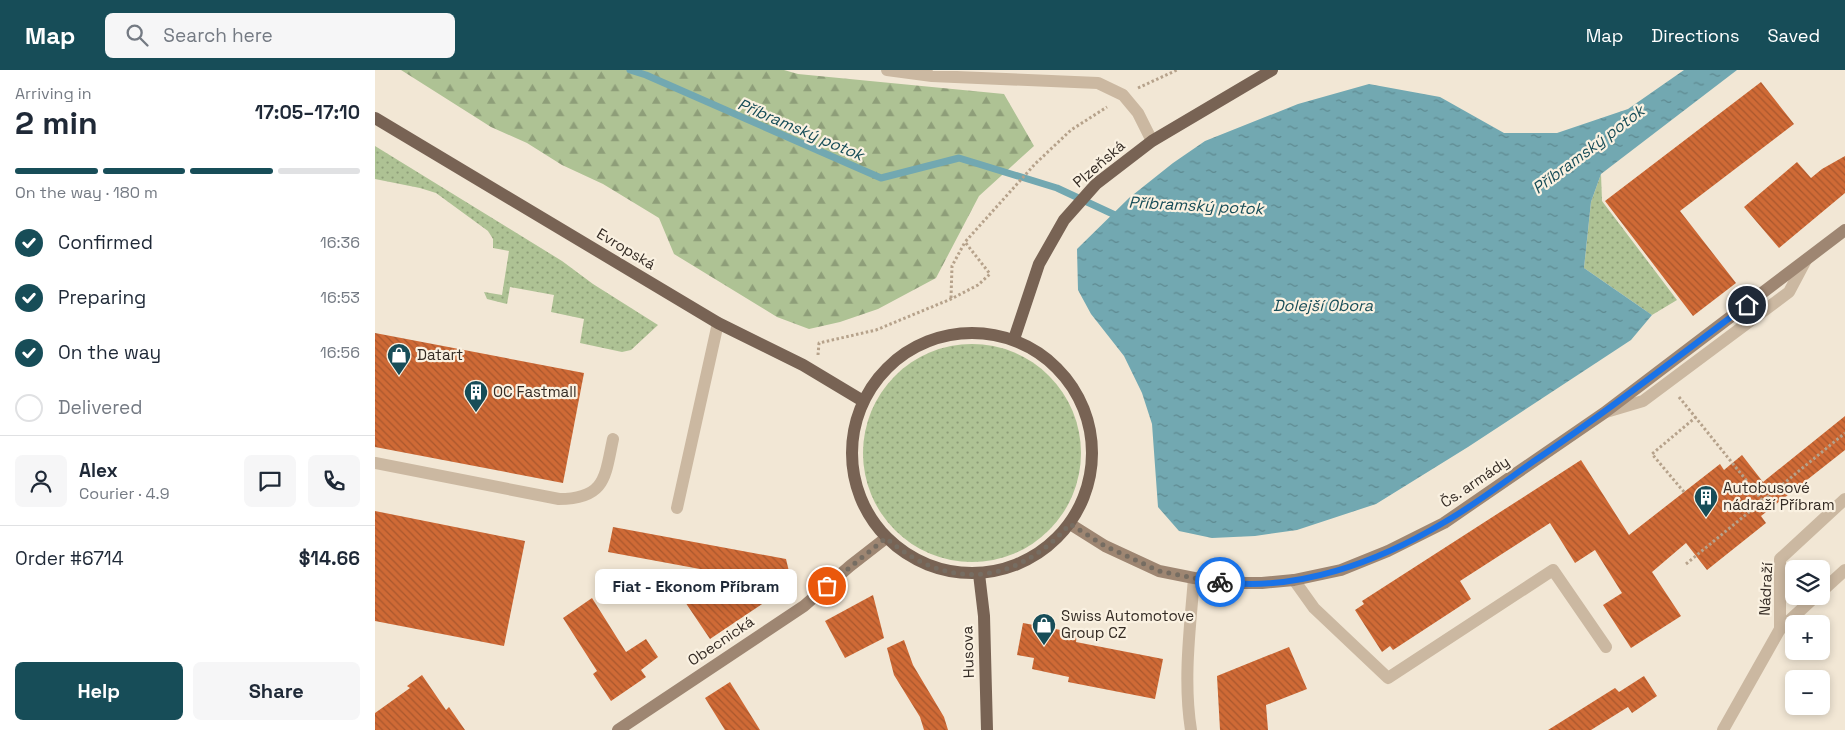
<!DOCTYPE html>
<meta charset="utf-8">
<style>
:root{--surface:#fff;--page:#f6f6f7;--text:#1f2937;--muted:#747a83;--line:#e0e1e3;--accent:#174d58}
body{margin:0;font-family:"Space Grotesk",sans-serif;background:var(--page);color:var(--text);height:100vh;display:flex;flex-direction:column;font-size:19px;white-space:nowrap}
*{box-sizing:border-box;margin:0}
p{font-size:16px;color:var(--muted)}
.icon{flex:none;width:28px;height:28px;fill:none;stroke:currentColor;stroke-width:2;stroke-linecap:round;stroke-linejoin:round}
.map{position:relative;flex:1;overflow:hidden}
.panel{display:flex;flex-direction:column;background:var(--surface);width:375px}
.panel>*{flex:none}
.fabs{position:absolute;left:1410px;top:490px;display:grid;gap:10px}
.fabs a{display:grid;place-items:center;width:45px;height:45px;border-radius:8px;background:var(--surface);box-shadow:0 2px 8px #0003;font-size:25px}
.pin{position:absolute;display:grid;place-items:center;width:42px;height:42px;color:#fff;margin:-21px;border:2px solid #fff;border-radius:50%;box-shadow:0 1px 5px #0007}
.courier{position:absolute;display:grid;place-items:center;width:50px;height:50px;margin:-25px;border:4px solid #1a73e8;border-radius:50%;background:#fff;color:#222;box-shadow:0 1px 6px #0007}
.bubble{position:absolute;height:35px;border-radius:8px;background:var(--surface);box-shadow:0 2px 8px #0003;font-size:16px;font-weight:700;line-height:35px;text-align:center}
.head em{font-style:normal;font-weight:700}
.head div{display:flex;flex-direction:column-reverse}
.head{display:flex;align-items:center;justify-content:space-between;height:85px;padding:0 15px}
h1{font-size:32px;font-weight:700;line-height:38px}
.bar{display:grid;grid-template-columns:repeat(4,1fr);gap:8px 5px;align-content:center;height:60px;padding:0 15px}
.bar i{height:6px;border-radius:4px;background:var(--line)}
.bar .active{background:var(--accent)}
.bar p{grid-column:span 4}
.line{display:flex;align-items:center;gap:12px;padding:0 15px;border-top:1px solid var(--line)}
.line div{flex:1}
.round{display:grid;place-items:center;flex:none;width:52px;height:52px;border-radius:8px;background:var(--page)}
ol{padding:0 15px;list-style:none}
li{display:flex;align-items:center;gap:15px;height:55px}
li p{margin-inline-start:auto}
li .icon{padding:5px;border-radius:50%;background:var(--accent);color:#fff;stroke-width:4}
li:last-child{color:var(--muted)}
li i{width:28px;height:28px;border:2px solid var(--line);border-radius:50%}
.primary-button{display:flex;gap:10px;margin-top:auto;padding:10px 15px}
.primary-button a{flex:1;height:58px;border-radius:8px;background:var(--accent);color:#fff;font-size:20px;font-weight:700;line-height:58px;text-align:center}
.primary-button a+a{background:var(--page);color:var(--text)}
header{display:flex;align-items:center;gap:30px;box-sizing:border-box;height:70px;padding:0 25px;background:var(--accent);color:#fff}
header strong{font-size:24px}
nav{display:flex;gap:28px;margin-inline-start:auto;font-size:18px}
.search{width:350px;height:45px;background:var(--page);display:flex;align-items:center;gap:12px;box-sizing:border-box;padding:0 18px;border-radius:8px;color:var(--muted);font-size:19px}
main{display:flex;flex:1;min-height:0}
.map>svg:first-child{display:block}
.grass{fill:url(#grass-dots)}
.forest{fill:url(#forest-firs)}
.water{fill:url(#water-ripples)}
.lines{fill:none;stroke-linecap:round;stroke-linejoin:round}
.stream{stroke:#72a8b1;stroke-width:7}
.building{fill:url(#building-back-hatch)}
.path{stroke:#b6a28b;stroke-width:3;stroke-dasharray:2.5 2.5;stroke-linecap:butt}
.lane{stroke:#cbb8a1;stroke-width:12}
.street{stroke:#cbb8a1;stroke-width:12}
.secondary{stroke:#9e8672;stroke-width:12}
.primary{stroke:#786354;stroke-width:12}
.done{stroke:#766d62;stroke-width:5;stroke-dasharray:0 9}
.route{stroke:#1a73e8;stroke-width:6}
.labels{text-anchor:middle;stroke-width:4.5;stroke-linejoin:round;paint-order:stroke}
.street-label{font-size:15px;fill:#342b24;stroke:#faf1e1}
.poi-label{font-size:15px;fill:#342b24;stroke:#faf1e1;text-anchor:start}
.water-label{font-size:16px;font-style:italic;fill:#174d58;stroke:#faf1e1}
</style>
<header>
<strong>Map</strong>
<div class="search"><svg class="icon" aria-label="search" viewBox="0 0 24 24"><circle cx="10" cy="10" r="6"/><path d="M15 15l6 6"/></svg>Search here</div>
<nav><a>Map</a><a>Directions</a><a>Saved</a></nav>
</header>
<main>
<section class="panel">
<div class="head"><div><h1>2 min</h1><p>Arriving in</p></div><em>17:05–17:10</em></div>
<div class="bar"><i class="active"></i><i class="active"></i><i class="active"></i><i></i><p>On the way · 180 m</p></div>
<ol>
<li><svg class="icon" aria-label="check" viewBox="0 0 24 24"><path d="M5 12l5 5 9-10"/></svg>Confirmed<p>16:36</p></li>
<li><svg class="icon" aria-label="check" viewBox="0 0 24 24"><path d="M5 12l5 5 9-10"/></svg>Preparing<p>16:53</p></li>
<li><svg class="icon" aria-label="check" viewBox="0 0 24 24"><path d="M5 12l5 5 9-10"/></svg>On the way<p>16:56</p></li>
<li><i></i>Delivered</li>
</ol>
<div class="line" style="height:90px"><a class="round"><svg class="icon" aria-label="person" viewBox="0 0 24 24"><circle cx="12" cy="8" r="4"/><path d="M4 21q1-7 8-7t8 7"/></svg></a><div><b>Alex</b><p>Courier · 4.9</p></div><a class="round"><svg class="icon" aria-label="chat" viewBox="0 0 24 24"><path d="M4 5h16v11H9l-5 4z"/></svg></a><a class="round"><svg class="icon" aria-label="phone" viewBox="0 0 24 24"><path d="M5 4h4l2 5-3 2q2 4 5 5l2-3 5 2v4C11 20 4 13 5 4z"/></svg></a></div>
<div class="line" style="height:65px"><div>Order #6714</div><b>$14.66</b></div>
<div class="primary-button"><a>Help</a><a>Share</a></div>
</section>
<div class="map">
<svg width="1470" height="660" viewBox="0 0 1470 660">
<defs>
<pattern id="grass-dots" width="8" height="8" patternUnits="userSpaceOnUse" patternTransform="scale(1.25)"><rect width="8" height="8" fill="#aec294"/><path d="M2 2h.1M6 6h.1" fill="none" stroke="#8e9e79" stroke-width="1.8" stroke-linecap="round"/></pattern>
<pattern id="forest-firs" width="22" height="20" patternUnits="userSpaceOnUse" patternTransform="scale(1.25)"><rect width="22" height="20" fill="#aec294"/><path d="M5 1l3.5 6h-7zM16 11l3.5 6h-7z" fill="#8e9e79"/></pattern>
<pattern id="water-ripples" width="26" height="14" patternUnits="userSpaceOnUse" patternTransform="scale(1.25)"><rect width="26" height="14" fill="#72a8b1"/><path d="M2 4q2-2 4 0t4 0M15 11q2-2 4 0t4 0" fill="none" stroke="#5e8990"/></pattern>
<pattern id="building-back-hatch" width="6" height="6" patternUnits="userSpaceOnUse" patternTransform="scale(1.25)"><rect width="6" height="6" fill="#cf6a36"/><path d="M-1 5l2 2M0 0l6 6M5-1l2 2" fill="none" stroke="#a9572d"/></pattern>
</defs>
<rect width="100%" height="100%" fill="#f2e7d5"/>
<g class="grass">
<path d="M0,76L187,191L218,214L283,255L256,280L247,282L205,273L209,249L176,242L179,225L135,217L132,234L112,229L109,222L127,225L134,181L118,178V169L113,161L61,123L45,118L0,109Z"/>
<path d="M1226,104L1227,131L1302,230L1277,245L1209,198L1216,132Z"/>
<circle cx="597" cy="383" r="109"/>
</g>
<path class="forest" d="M26,0H409L423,4L629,24L659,76L604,126L561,208L503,239L465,252L434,259L402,247L299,184L284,148L228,114L187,95L152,73L116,57Z"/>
<path class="water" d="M1309,0H1362L1226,104L1216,132L1209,198L1277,245L1256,270L1093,377L1001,434L922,460L880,466L837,468L804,461L783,437L777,354L767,323L749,286L716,244L703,220L702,179L754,128L798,93L830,71L923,34L994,14L1065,27L1129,63H1182L1253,39Z"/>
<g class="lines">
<path class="stream" d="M255,0L271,5L506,108L584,88L682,118L740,145H745"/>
</g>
<g class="building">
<path d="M1386,12L1419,54L1305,141L1361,213L1318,246L1230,131Z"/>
<path d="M1470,86V123L1404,178L1369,137L1422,92L1436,108L1447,99Z"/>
<path d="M0,263L209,303L188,413L0,377Z"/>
<path d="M1470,346V380L1386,446L1391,453L1332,500L1311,473L1277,502L1306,546L1256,578L1228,535L1247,523L1220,480L1200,493L1175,453L1085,511L1096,529L1018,580L1015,576L1007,582L980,540L989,534L987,531L1206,390L1254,465L1345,394L1349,400L1367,385L1388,412Z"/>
<path d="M0,441L150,471L129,576L0,551Z"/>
<path d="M238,457L411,489L417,514L335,569L300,517L325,499L233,482Z"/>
<path d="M498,525L509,568L470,588L450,551Z"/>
<path d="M217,528L251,582L271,569L283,587L266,600L271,607L236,631L218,604L222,601L188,548Z"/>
<path d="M648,553L702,563L701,572L788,589L780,629L693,612L694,607L657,599L659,588L642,585Z"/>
<path d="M529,570L538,595L569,647L573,660H549L545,647L519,605L512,578Z"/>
<path d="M914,577L932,619L891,635L893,660H845L842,606Z"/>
<path d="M47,605L71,640L74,637L90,660H0V643L35,618L32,616Z"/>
<path d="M1269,606L1282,626L1257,643L1253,637L1216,660H1173L1240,618L1244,622Z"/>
<path d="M355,612L385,660H350L330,628Z"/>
</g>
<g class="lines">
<g class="path">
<path d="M763,18L802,0"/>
<path d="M576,228L577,196L590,172"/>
<path d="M443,285L444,273L501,260L576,229L603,215L615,204L590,172L660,94L696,60L732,37"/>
<path d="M1304,327L1388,431"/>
<path d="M1309,422L1277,384L1321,347"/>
<path d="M1311,494L1470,363"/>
</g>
<g class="lane">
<path d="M1231,342L1268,331L1414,222L1431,190"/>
<path d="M0,393L184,429C231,429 230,406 238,369"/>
<path d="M302,438L343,253"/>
<path d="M919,510L939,538L1013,608L1178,500L1231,577"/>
<path d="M1446,522L1470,500"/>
<path d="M1405,559V489L1470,429"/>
<path d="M1405,559L1441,526"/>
</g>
<g class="street">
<path d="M512,0L557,6L723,13L748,25L763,43L777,71"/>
<path d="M816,660C808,610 815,559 819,508"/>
<path d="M1348,660L1405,559"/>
</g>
<g class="secondary">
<path d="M695,454L730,476L784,501L819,508L854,513H887L919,510L966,500L1013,481L1069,453L1229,343L1470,160"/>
<path d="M243,660L429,536L475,496L511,468"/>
</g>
<g class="primary">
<path d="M0,48L343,253L428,295L488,331"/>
<circle cx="597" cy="383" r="120"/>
<path d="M639,269L664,194L689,150L721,114L777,71L897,0"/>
<path d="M604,504L609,546L612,660"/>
</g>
</g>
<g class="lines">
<path class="done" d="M452,516L511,468C573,522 641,515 695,454L730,476L784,501L819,508L845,512"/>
<path class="route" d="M845,512C922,522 1003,492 1068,453C1100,435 1129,412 1159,391C1232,342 1301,288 1372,235"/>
</g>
<defs>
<g id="shop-pin" transform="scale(1.25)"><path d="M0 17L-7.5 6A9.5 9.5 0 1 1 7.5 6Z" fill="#174d58" stroke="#faf1e1"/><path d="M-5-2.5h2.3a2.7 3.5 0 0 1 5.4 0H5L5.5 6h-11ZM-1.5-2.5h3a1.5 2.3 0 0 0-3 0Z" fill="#fff"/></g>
<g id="building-pin" transform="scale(1.25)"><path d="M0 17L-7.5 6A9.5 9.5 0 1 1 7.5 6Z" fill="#174d58" stroke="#faf1e1"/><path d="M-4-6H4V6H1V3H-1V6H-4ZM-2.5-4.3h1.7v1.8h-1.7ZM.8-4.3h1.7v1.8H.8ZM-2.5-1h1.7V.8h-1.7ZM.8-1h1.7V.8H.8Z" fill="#fff"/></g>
</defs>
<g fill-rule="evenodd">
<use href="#shop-pin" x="24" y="285"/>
<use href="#building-pin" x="101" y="322"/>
<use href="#building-pin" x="1331" y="427"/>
<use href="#shop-pin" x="669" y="555"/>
</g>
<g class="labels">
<g class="street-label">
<text transform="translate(724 94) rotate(-41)" y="5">Plzeňská</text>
<text transform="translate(251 179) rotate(31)" y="5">Evropská</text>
<text transform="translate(1100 412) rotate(-34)" y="5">Čs. armády</text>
<text transform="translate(1391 519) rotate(-87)" y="5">Nádraží</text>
<text transform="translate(346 571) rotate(-34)" y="5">Obecnická</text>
<text transform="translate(593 582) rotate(-92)" y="5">Husova</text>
</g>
<g class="poi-label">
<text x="42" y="290">Datart</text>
<text x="118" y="327">OC Fastmall</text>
<text x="1348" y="423">Autobusové<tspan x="1348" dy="17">nádraží Příbram</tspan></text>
<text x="686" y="551">Swiss Automotove<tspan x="686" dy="17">Group CZ</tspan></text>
</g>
<g class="water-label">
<text transform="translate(426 59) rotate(23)" y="6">Příbramský potok</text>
<text transform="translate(1213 79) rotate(-37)" y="6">Příbramský potok</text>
<text transform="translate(821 135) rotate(3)" y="6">Příbramský potok</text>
<text x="948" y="241">Dolejší Obora</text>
</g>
</g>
</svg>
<div class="fabs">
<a><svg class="icon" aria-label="layers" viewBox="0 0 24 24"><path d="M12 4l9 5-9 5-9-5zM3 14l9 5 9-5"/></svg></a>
<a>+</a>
<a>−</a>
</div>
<div class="pin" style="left:452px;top:516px;background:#ea580c"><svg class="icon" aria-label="bag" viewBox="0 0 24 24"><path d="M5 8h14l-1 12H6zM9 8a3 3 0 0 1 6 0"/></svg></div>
<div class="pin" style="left:1372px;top:235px;background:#1f2937"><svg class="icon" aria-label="home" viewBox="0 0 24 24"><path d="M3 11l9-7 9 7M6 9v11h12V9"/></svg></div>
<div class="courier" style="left:845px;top:512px"><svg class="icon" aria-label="bike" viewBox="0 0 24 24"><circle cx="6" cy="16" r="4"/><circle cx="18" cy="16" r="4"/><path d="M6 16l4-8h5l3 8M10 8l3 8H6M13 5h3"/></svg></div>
<div class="bubble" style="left:220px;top:499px;width:202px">Fiat - Ekonom Příbram</div>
</div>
</main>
